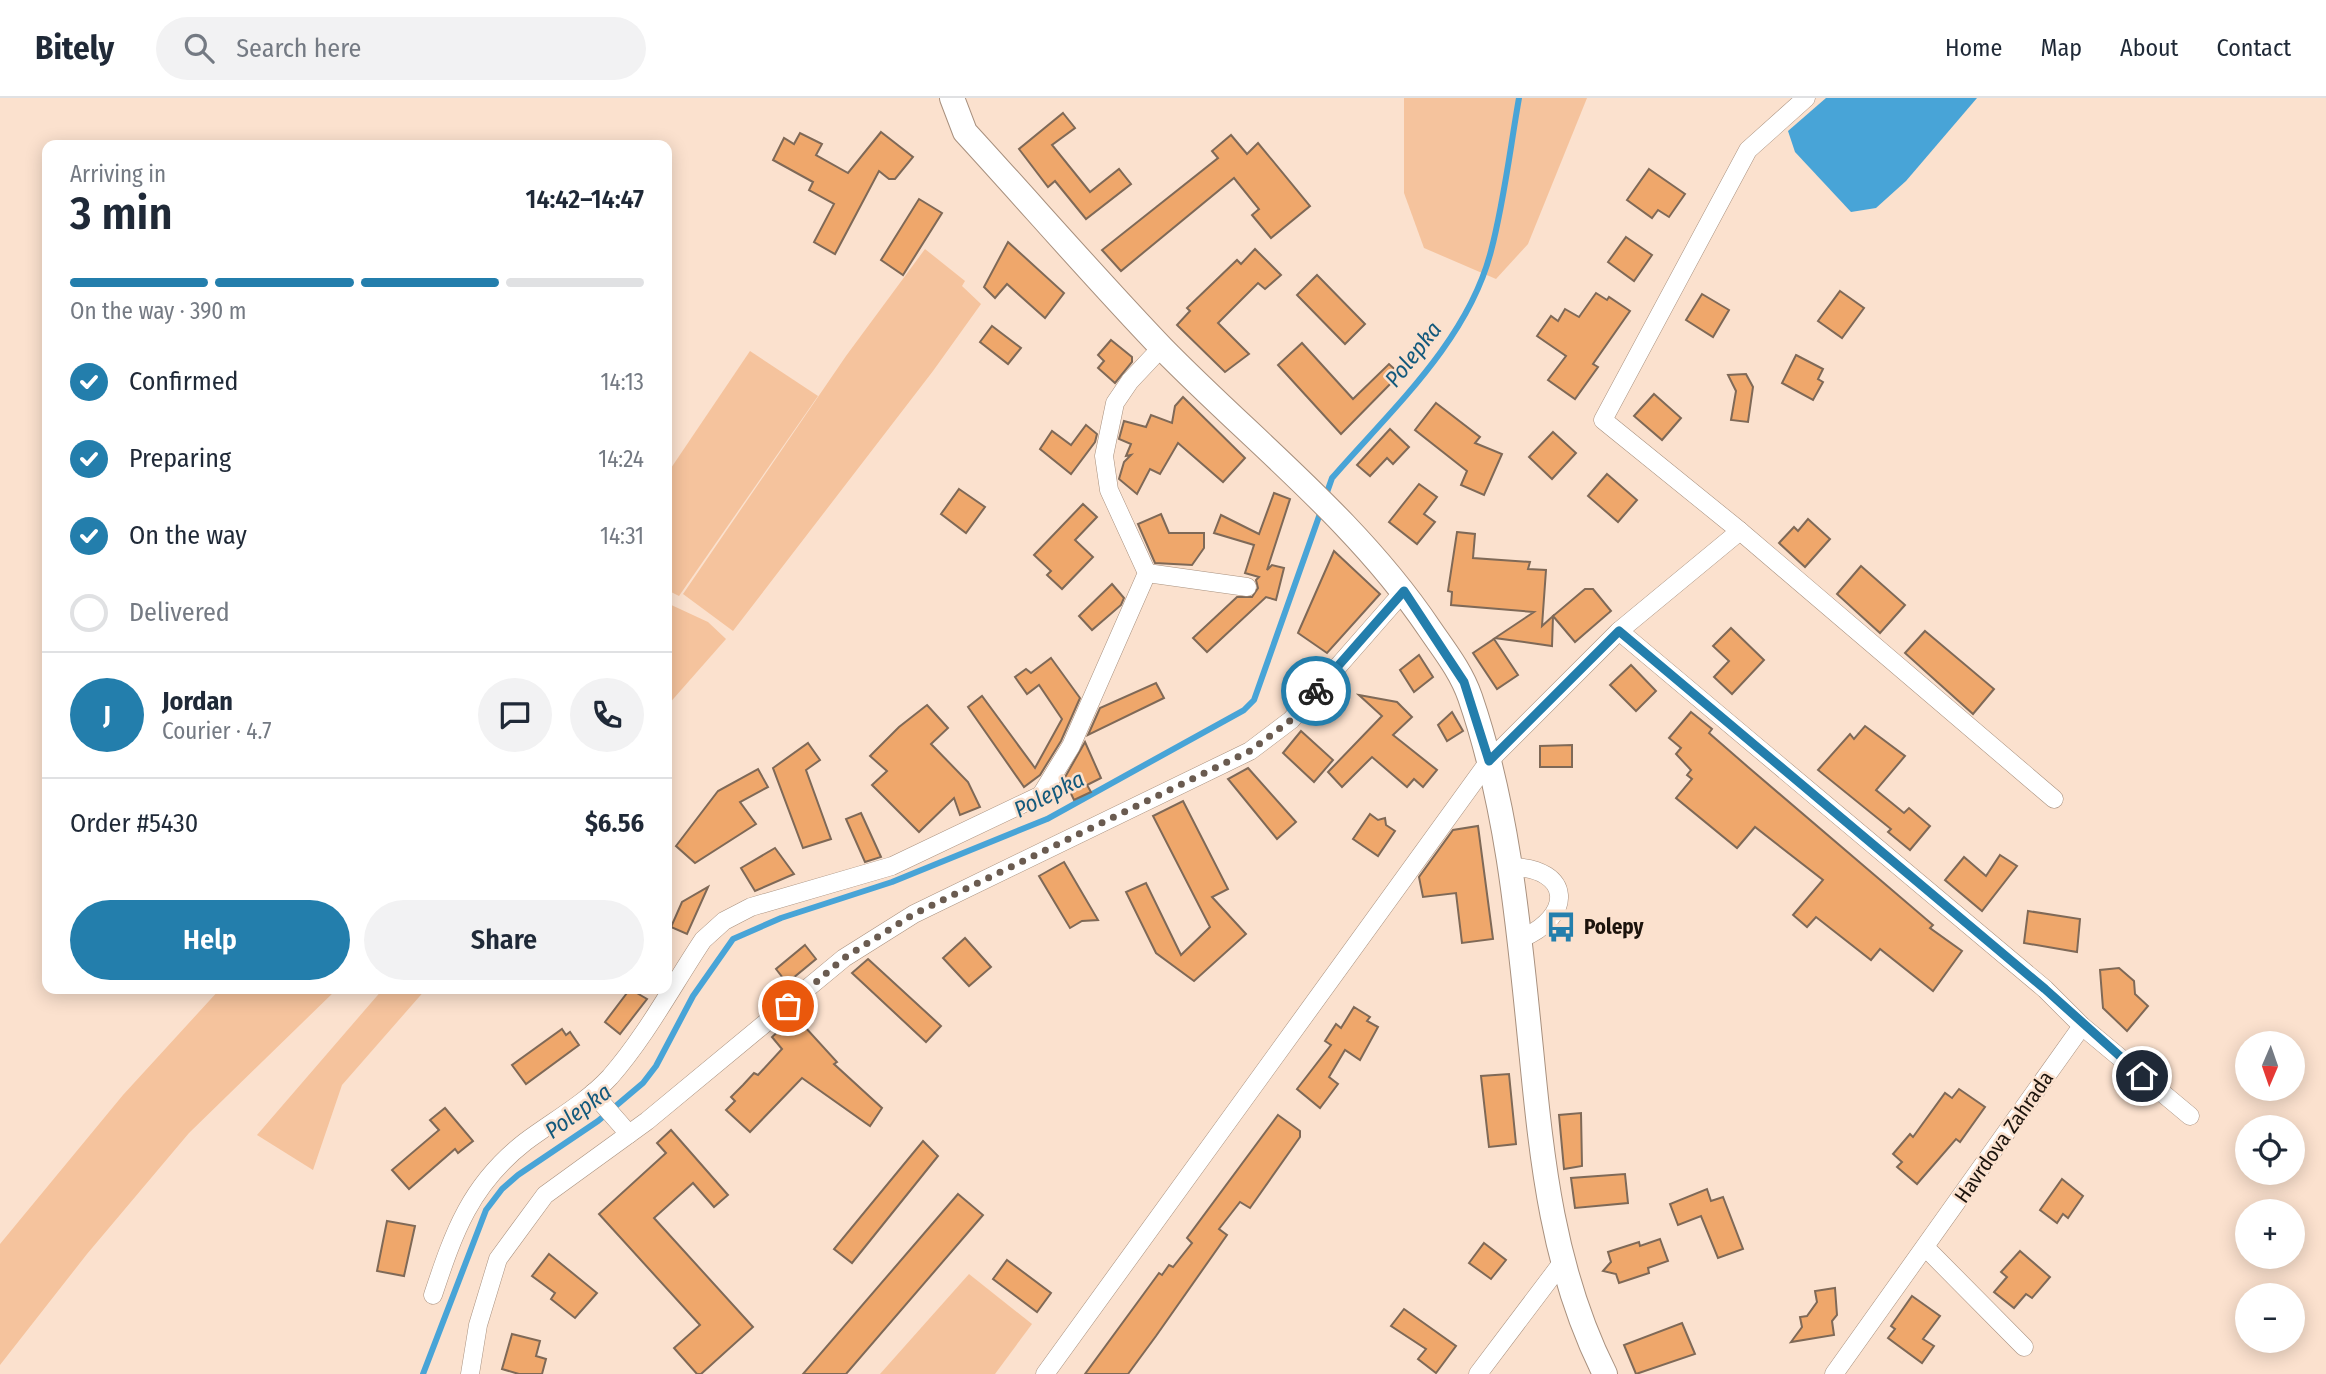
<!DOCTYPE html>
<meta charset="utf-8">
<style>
:root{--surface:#fff;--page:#f2f2f3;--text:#1f2937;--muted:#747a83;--line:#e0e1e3;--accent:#237eac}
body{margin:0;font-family:"Fira Sans Condensed",sans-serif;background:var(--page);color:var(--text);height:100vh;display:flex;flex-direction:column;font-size:26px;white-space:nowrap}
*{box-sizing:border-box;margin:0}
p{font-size:23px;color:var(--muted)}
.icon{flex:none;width:38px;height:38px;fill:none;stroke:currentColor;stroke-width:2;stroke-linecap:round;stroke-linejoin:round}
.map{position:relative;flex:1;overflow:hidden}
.panel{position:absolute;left:42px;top:42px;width:630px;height:854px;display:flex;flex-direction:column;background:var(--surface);border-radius:14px;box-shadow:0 4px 18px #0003}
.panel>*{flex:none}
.needle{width:46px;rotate:182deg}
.fabs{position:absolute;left:2235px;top:933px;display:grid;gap:14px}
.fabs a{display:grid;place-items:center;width:70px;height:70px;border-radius:50%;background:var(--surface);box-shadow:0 4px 18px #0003;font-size:35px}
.pin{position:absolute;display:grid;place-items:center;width:60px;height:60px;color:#fff;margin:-30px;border:4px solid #fff;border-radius:50%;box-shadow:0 2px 7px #0007}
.courier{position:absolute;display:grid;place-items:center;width:70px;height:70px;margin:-35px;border:5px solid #237eac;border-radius:50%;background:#fff;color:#222;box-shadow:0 2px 9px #0007}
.headline em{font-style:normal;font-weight:600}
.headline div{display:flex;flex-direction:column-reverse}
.headline{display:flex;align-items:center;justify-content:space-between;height:119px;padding:0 28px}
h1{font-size:46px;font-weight:600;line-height:52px}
.bar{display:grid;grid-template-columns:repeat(4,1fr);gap:10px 7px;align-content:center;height:84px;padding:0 28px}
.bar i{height:9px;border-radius:5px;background:var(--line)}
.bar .current{background:var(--accent)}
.bar p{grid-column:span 4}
.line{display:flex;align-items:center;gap:18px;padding:0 28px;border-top:2px solid var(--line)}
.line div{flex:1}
.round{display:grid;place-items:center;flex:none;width:74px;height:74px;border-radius:37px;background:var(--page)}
ol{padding:0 28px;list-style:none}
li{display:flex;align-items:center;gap:21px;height:77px}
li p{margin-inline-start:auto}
li .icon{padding:7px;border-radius:50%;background:var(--accent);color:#fff;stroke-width:4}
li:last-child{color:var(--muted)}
li i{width:38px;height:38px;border:4px solid var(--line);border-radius:50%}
.action{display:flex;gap:14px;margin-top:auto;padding:14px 28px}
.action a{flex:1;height:80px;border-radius:42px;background:var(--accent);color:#fff;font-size:28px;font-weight:600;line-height:80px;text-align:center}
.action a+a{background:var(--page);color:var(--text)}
header{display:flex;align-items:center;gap:42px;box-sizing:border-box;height:98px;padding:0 35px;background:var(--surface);border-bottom:2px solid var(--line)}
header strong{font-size:33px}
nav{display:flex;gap:38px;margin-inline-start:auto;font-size:24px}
.search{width:490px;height:63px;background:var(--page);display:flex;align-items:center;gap:18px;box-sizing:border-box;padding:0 24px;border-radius:38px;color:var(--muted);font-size:26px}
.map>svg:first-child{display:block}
.green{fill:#f5c39d}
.water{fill:#48a4d7}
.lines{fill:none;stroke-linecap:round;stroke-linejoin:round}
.stream{stroke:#48a4d7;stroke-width:6}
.building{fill:#efa76b;stroke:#7f6957;stroke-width:2}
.street-casing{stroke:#a8907e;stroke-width:19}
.secondary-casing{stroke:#a8907e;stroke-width:26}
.street{stroke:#fff;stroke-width:18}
.secondary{stroke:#fff;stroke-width:24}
.done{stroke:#6a5b50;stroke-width:7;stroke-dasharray:0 12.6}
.route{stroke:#237eac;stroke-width:9}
.labels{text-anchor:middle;stroke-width:5;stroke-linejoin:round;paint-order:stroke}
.poi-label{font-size:21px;font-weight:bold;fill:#1c130c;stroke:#fbe1ce;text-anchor:start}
.street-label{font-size:21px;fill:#1c130c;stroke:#fbe1ce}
.water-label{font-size:23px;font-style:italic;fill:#13597c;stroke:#fbe1ce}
</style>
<header>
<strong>Bitely</strong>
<div class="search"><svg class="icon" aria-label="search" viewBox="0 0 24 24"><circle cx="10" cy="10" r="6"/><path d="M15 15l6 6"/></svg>Search here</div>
<nav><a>Home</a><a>Map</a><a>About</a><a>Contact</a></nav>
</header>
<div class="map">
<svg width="2326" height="1276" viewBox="0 0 2326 1276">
<rect width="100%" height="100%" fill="#fbe1ce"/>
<g class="green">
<path d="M1404,0H1587L1528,146L1496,181L1424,150L1404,95Z"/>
<path d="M925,151L965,183L962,188L981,206L933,273L733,533L683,496L846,258Z"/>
<path d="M750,253L818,298L679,498L667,492V376Z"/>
<path d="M667,505L708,524L726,541L667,608Z"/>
<path d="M220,891H337L189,1035L87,1156L0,1267V1146L123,997Z"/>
<path d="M383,891H426L342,987L313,1072L257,1037Z"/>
<path d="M969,1176L1032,1226L995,1276H880Z"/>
</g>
<path class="water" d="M1826,0H1977L1906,83L1876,110L1851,114L1795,54L1788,33Z"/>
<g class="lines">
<g class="stream">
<path d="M1325,400L1332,380C1391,312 1468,243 1491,153C1504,104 1510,51 1519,0"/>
<path d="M423,1276L486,1112L502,1091L518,1077L598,1023L643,985L656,968L693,898L733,841L781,820L892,784L1047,721L1244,612L1254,602L1322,410"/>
</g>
</g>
<g class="building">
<path d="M1063,15L1075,30L1052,47L1090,94L1119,71L1131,86L1086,121L1055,83L1048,89L1019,51Z"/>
<path d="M881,34L913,59L895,81H889L879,73L835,156L814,144L834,106L809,92L813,84L773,62L784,40L794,46L800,35L822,46L816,57L848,75Z"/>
<path d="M1231,37L1247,56L1258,45L1310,108L1271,140L1252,117L1259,111L1234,80L1121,173L1102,152L1218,60L1212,53Z"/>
<path d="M1649,71L1685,96L1669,119L1658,112L1652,120L1627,102Z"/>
<path d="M919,101L942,115L903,177L881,162Z"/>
<path d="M1626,139L1652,157L1634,183L1608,164Z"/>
<path d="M1008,144L1064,195L1045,220L1007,186L995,200L984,189Z"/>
<path d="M1255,151L1281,177L1265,191L1258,185L1218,225L1249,256L1225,274L1177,227L1190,213L1187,210L1237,162L1241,166Z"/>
<path d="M1317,177L1365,226L1345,246L1297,197Z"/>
<path d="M1840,193L1864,210L1842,240L1818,223Z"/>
<path d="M1596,195L1607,202L1609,199L1630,213L1593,266L1598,269L1575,301L1548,282L1566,258L1537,238L1551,218L1558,223L1565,211L1579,219Z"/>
<path d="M1702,196L1729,212L1713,239L1686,222Z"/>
<path d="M992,228L1021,250L1008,266L980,244Z"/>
<path d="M1111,242L1132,259V264L1115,285L1098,270L1104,263L1098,257Z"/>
<path d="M1302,245L1353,301L1389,266L1400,276L1341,336L1278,267Z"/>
<path d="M1796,257L1823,271L1818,281L1823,284L1813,302L1782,285Z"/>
<path d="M1746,276L1753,289L1748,324L1731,322L1736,293L1728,277Z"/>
<path d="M1654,296L1681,320L1662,342L1634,318Z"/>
<path d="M1183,299L1245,360L1223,384L1178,345L1160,376L1150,371L1137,396L1119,381L1124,364L1131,357L1126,358L1131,346L1119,341L1124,323L1146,329L1151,317L1172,325L1175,308Z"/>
<path d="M1436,305L1480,339L1475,345L1502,356L1484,397L1461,387L1467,373L1415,332Z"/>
<path d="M1086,327L1097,336L1095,344L1071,376L1040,351L1052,333L1071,347Z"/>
<path d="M1390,331L1409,349L1393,366L1387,360L1370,378L1357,367Z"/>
<path d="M1553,334L1576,355L1552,381L1529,359Z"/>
<path d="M1607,376L1637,402L1618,424L1588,398Z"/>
<path d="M1419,386L1437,399L1424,416L1435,424L1417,446L1389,424Z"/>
<path d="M959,391L985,409L966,435L941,416Z"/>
<path d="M1274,395L1290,401L1267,472L1272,467L1284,470L1276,502L1266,499L1207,554L1193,540L1237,499H1252L1258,490L1256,482L1259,479L1245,475L1254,447L1214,435L1221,417L1259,436Z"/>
<path d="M1083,406L1097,419L1075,442L1093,459L1062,491L1047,477L1051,473L1034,457Z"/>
<path d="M1161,416L1169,435H1204V450L1192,467L1155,465L1138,426Z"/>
<path d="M1808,421L1830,441L1805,469L1779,445L1794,429L1798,433Z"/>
<path d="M1457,434L1475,436L1473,460L1530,464L1528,471L1546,472L1542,528L1553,518L1552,548L1495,540L1534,514L1451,507L1452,494L1448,493Z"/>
<path d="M1334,453L1380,496L1327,555L1298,535Z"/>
<path d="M1861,468L1905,507L1880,535L1837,496Z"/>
<path d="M1112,486L1124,500L1121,507L1092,532L1079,518Z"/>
<path d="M1585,491H1593L1611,513L1575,544L1553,518Z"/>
<path d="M1731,530L1764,562L1732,596L1714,579L1729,563L1713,548Z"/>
<path d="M1925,533L1994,591L1973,616L1905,555Z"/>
<path d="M1494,541L1518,577L1497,591L1473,555Z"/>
<path d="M1419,557L1433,579L1414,594L1400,572Z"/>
<path d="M1051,560L1080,600L1061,643L1040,677L1024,689L968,609L982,598L1035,670L1062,621L1039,587L1027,596L1015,579L1026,571L1031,575Z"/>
<path d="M1631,567L1656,593L1636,613L1610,587Z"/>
<path d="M1156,585L1164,600L1088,637L1100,610Z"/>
<path d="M1359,597L1397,604L1412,619L1393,637L1437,672L1423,689L1414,681L1407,689L1372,659L1342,689L1328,674L1382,618Z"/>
<path d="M927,607L948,630L931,646L968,684L980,709L960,717L954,700L919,734L872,687L887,673L870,658L899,629Z"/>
<path d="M1452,614L1463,633L1447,643L1438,627Z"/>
<path d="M1691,614L1712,631L1709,635L1748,669L1933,827L1930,830L1962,853L1933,893L1880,851L1871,862L1816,819L1807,829L1793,817L1823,782L1755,729L1737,750L1676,700L1692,681L1687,677L1691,672L1676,656L1681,650L1669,640Z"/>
<path d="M1865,628L1905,658L1876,692L1904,715L1909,710L1930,728L1910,752L1888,734L1891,731L1818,672L1850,636L1854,641Z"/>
<path d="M1301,633L1333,662L1314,684L1283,655Z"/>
<path d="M1085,644L1101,680L1087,687L1091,694L1074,702L1064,681Z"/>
<path d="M808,645L820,662L806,672L831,741L803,750L773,670Z"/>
<path d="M1572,647V669H1540V648Z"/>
<path d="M1248,670L1296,724L1277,741L1228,681Z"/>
<path d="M758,671L768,689L740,704L756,726L695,765L676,748L718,693Z"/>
<path d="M1183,703L1228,791L1212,799L1246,836L1194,883L1156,855L1126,794L1146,785L1181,857L1210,829L1153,718Z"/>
<path d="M861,715L881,759L865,764L846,721Z"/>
<path d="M1370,716L1378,722L1385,720L1386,727L1395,733L1378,758L1353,741Z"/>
<path d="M1478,728L1493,841L1462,845L1456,795L1423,799L1419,779L1453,732Z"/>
<path d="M775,750L794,776L755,793L741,770Z"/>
<path d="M2000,757L2017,768L1982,813L1945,782L1964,759L1986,778Z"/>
<path d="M1064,764L1098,822L1082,823L1070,830L1039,778Z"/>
<path d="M708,789L687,836L671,829L682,804Z"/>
<path d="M2028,813L2080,821L2077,854L2024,845Z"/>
<path d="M965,840L991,869L969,888L943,860Z"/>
<path d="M805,847L816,861L787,885L776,871Z"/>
<path d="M868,861L941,928L926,944L852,875Z"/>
<path d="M2119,870L2134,883L2135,896L2148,908L2127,933L2103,910L2100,872Z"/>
<path d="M630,891L647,901L620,936L605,924Z"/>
<path d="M1354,909L1370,919L1367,923L1378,929L1360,962L1345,952L1329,979L1338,986L1320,1010L1297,991L1331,947L1325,943L1336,926L1341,930Z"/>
<path d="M795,918L837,964L834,966L882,1010L870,1028L802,980L750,1034L726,1012L735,1003L731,999L743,987L754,975L758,977L782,951L772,939Z"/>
<path d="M562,931L566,937L570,934L579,947L526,986L512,967Z"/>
<path d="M1509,976L1516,1046L1489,1049L1481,978Z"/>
<path d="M1959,991L1985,1009L1960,1044L1956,1041L1917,1086L1897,1069L1902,1064L1893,1056L1910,1036L1913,1039L1945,995L1952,1000Z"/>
<path d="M445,1010L473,1043L458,1055L455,1051L409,1091L392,1072L439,1032L430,1022Z"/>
<path d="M1581,1015L1582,1068L1564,1071L1559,1017Z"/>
<path d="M1278,1017L1300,1033V1039L1250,1110L1240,1104L1219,1131L1227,1137L1156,1238L1128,1276H1085L1159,1175L1162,1177L1169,1167L1173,1169L1192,1145L1187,1140Z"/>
<path d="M671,1032L728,1097L714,1109L693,1085L654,1120L753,1229L701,1276H697L674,1250L700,1227L599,1116L666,1055L657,1045Z"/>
<path d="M923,1043L938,1058L852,1165L834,1151Z"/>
<path d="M1625,1076L1628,1105L1575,1110L1571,1080Z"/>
<path d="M2062,1081L2083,1098L2068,1120L2063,1116L2057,1125L2040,1112Z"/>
<path d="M1707,1091L1711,1103L1723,1099L1743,1151L1718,1160L1701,1118L1678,1127L1670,1106Z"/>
<path d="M958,1096L983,1117L846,1276H803Z"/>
<path d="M387,1123L415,1128L404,1178L377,1173Z"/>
<path d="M1660,1141L1668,1163L1648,1170L1649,1175L1619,1185L1616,1176L1603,1173L1611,1164L1608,1154L1639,1144L1640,1148Z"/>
<path d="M1484,1145L1506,1162L1491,1181L1469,1165Z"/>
<path d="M2020,1153L2050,1179L2032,1200L2026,1196L2014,1210L1994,1194L2007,1179L2001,1174Z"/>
<path d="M549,1156L597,1195L575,1220L551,1201L555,1195L532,1178Z"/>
<path d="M1007,1162L1051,1195L1037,1214L993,1181Z"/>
<path d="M1835,1190L1837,1217L1832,1223L1834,1237L1791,1244L1802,1229L1800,1219L1807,1218L1817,1204L1815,1193Z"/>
<path d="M1912,1198L1940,1218L1923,1241L1934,1248L1922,1265L1888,1240L1895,1231L1891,1228Z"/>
<path d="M1404,1211L1456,1248L1436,1275L1418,1261L1426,1251L1391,1228Z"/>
<path d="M1682,1225L1695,1256L1636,1276L1624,1247Z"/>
<path d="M512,1236L540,1243L536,1258L546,1261L542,1276H519L502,1271Z"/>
</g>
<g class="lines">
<g class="street-casing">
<g id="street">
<path d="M1806,0L1748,52L1603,322L1740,433L2054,701"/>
<path d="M1147,475L1247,489"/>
<path d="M1619,533L2045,891L2082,928L2190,1018"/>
<path d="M1511,769C1573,770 1574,819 1520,841"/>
<path d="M593,995L629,1036"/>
<path d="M1926,1150L2024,1249"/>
<path d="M433,1197C454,1134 470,1087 525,1044C553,1023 586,1005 610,979C646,938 673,887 703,842L724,823L751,809L892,768L1041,697L1071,648L1147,475L1109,392L1104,358L1115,305L1130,283L1162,249"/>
<path d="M470,1276L478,1227L498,1161L545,1097L647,1023L844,860L914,816L1250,653L1291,622L1404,493"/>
<path d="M1045,1276L1489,663L1619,533L1740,433"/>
<path d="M1478,1276L1561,1166"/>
<path d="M1834,1276L2082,928"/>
</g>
</g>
<g class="secondary-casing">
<path id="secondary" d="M952,0L965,34C1031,106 1095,180 1162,250C1252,342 1357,423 1429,530C1444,552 1461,573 1470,599C1509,712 1519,833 1531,951C1542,1064 1553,1173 1605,1276"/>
</g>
<use href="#street" class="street"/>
<use href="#secondary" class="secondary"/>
</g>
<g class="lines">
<path class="done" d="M788,908L844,860L914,816L1250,653L1291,622L1316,593"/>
<path class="route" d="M1316,593L1404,493L1464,584L1489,663L1619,533L2045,891L2142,978"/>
</g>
<defs>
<g id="bus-bare" transform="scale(2.415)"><path d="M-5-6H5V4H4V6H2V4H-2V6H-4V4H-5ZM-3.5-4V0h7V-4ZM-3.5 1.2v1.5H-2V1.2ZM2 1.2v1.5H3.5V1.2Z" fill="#237eac" stroke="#fbe1ce" stroke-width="2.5" paint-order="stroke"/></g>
</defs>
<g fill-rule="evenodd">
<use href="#bus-bare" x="1561" y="829"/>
</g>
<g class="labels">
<g class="poi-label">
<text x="1584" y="836">Polepy</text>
</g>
<g class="street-label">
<text transform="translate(2004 1039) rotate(-55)" y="7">Havrdova Zahrada</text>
</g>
<g class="water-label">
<text transform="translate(1413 256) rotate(-52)" y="8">Polepka</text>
<text transform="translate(1049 696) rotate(-27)" y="8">Polepka</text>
<text transform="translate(578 1013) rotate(-36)" y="8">Polepka</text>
</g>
</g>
</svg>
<div class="fabs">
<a><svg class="needle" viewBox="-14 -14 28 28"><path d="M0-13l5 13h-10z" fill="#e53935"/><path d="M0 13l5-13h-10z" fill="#747a83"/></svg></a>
<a><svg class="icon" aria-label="locate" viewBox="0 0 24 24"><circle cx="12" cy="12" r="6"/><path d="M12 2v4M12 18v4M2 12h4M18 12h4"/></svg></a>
<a>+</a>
<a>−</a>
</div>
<div class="pin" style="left:788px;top:908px;background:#ea580c"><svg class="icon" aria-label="bag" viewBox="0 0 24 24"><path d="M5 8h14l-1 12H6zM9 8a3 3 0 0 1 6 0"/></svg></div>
<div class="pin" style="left:2142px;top:978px;background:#1f2937"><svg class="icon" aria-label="home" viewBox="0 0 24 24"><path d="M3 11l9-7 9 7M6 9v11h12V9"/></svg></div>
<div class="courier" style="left:1316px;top:593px"><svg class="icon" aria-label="bike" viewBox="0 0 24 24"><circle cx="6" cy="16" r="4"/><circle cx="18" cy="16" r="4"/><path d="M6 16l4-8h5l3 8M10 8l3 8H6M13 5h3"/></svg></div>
<section class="panel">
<div class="headline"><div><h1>3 min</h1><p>Arriving in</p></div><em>14:42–14:47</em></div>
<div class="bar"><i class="current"></i><i class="current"></i><i class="current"></i><i></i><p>On the way · 390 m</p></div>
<ol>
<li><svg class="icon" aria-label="check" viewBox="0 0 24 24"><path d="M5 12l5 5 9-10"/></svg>Confirmed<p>14:13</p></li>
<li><svg class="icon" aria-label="check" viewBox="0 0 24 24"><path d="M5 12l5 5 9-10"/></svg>Preparing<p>14:24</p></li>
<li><svg class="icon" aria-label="check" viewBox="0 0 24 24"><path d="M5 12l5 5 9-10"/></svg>On the way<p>14:31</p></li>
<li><i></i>Delivered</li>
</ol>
<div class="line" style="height:126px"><b class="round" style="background:var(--accent);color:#fff">J</b><div><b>Jordan</b><p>Courier · 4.7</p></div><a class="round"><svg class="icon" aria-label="chat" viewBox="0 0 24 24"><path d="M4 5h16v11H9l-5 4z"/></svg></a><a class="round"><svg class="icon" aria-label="phone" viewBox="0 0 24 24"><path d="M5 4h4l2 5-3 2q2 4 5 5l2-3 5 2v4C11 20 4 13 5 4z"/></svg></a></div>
<div class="line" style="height:91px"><div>Order #5430</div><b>$6.56</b></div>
<div class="action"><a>Help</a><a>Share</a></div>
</section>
</div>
